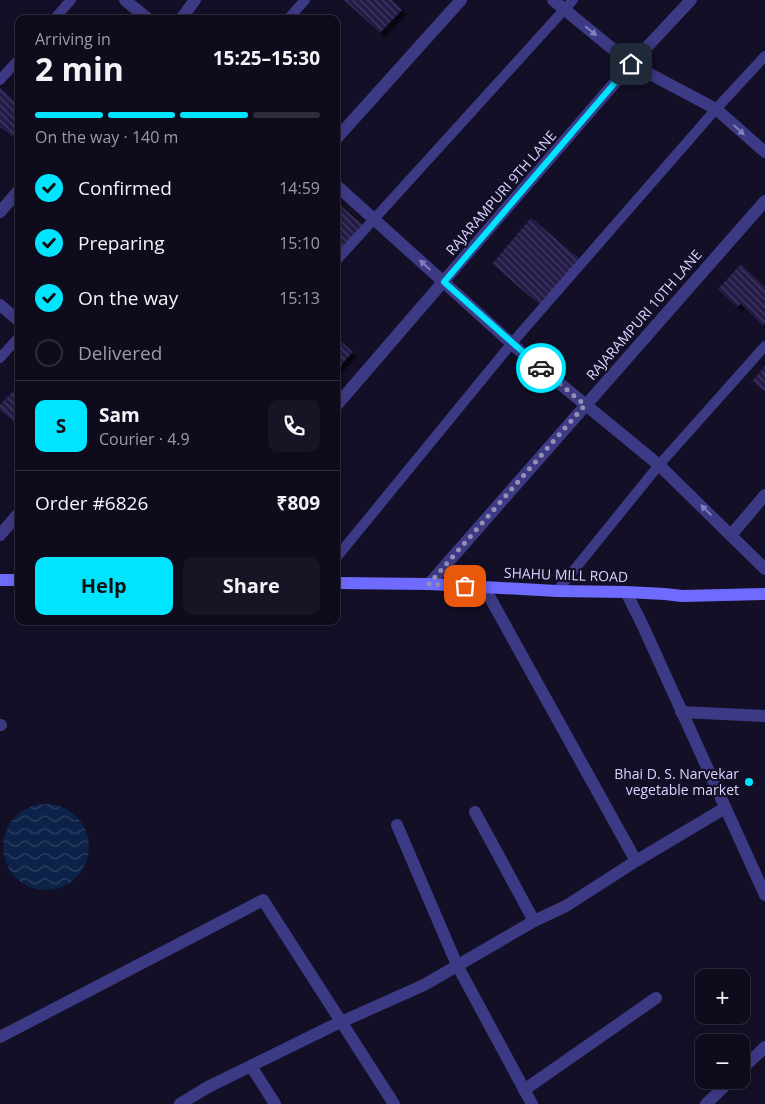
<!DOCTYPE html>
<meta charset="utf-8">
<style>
:root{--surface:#0e0b1c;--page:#171425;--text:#f1f3f6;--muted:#9b9ba3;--line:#2e2b3b;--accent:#00e5ff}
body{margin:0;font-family:"Open Sans",sans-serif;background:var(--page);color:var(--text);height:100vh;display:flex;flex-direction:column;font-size:19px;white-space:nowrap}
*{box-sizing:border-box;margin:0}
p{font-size:16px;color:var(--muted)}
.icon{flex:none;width:28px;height:28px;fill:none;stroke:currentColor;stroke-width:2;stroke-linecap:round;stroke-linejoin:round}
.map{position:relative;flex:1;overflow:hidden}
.side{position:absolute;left:15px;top:15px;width:325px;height:610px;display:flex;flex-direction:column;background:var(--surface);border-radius:10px;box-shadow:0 2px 8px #0003,0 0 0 1px var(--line)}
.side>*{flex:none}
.fabs{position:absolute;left:695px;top:969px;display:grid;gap:10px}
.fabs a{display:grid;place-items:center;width:55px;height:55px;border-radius:10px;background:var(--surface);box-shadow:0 2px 8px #0003,0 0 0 1px var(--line);font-size:25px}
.pin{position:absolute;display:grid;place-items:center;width:42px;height:42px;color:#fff;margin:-21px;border-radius:10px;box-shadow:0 2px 8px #0006}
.courier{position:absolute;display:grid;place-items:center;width:50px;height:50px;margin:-25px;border:4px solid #00e5ff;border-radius:50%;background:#fff;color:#222;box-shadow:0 1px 6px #0007}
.head em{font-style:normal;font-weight:700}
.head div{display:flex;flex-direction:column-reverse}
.head{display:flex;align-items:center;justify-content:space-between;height:85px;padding:0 20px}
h1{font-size:32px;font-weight:700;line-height:38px}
.bar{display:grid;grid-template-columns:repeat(4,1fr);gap:8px 5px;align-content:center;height:60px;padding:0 20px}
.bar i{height:6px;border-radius:4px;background:var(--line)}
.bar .on{background:var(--accent)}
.bar p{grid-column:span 4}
.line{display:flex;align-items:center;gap:12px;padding:0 20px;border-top:1px solid var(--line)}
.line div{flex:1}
.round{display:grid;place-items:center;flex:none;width:52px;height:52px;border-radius:10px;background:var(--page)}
ol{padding:0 20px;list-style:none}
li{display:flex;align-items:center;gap:15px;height:55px}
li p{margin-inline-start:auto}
li .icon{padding:5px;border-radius:50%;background:var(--accent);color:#111;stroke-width:4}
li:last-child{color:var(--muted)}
li i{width:28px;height:28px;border:2px solid var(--line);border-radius:50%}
.button{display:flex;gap:10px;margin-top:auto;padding:10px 20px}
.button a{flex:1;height:58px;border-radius:10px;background:var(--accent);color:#111;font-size:20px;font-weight:700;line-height:58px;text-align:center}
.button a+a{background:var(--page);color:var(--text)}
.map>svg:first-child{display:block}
.water{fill:url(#water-waves)}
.building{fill:url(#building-back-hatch);filter:url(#shadow)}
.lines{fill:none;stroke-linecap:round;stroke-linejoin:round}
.service{stroke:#3d3a85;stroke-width:10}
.minor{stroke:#3d3a85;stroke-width:12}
.tertiary{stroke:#3d3a85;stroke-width:12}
.secondary{stroke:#6f6bff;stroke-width:12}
.oneway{fill:#837fbc}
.done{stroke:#948fb3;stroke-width:5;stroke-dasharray:0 9}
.route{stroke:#00e5ff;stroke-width:6}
.poi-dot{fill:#00e5ff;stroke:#130f26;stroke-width:2}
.labels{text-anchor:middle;stroke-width:4.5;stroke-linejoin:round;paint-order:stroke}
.street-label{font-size:14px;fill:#d9d4ff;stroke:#130f26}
.poi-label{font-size:14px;fill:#d9d4ff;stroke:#130f26;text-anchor:end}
</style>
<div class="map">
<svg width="765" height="1104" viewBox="0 0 765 1104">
<defs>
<pattern id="water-waves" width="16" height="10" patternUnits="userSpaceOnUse" patternTransform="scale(1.25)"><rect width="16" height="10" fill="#0c2248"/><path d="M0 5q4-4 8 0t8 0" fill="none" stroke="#2f4163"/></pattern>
<pattern id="building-back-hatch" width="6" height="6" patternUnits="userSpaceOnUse" patternTransform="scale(1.25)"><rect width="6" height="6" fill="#241b47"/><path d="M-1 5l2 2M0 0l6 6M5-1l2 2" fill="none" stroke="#433b63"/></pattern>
<filter id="shadow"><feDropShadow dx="4.5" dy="4.5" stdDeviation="0" flood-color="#0009"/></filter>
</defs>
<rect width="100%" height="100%" fill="#130f26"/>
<circle class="water" cx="46" cy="847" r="43"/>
<g class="building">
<path d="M344,0H392L402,10L380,33Z"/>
<path d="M0,88L19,104V142L0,127Z"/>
<path d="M336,202L363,225L336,255Z"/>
<path d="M531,218L581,260L541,306L492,264Z"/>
<path d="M741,264L765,287V324L763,326L741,304L737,307L718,289Z"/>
<path d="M336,337L353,352L337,369L336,368Z"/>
<path d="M765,366V392L752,381Z"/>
<path d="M19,384V427L0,410V405Z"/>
</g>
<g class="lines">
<g class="service">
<path d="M54,19L71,0"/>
<path d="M288,19L305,0"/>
<path d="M0,80L19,59"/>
<path d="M336,261L573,0"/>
<path d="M0,358L19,337"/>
<path d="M336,558L512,343L716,109L765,56"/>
<path d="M557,591L659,465L765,346"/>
</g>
<g class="minor">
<path d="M181,19L195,0"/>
<path d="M336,139L461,0"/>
<path d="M0,212L19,190"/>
<path d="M0,305L19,321"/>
<path d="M336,406L631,64L691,0"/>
<path d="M0,535L19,513"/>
<path d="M731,535L765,495"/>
<path d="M429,584L765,201"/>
<path d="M484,587L636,861"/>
<path d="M681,712L765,716"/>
<path d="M0,725H1"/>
<path d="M475,812L534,921"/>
<path d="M397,825L457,965L532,1104"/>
<path d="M0,1037L263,900L394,1104"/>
<path d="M251,1066L275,1104"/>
<path d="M524,1090L656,998"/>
<path d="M180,1104L208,1087L330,1027L424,985L534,921L566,906L636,861L725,808"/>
</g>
<g class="tertiary">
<path d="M125,0L148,19"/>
<path d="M553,0L631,64L716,109L765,152"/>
<path d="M336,185L520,351L659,465L765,569"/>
<path d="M626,592L643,626L765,895"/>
<path d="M741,1070L765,1047"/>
<path d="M706,1104L731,1080"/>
</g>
<g class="secondary">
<path d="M0,580H19"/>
<path d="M336,583L429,584L557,591L626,592L665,594L682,596L765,594"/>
</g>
</g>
<defs><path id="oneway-solid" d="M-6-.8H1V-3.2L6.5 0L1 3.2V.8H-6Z" transform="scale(1.25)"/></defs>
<g class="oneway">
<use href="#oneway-solid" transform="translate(591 31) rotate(39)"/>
<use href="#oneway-solid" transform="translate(739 130) rotate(43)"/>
<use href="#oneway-solid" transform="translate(425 265) rotate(-138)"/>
<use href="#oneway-solid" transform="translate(706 510) rotate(-136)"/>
</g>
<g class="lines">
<path class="done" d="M465,586L429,584L585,405L541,368"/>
<path class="route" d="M541,368L444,282L631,64"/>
</g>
<circle class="poi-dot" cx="749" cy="782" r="5"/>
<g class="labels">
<g class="street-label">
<text transform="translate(501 193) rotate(-49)" y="5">RAJARAMPURI 9TH LANE</text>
<text transform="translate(644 315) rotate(-49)" y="5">RAJARAMPURI 10TH LANE</text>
<text transform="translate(566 575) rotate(2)" y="5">SHAHU MILL ROAD</text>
</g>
<g class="poi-label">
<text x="739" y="779">Bhai D. S. Narvekar<tspan x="739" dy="16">vegetable market</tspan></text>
</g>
</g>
</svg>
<div class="fabs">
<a>+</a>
<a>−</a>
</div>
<div class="pin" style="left:465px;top:586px;background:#ea580c"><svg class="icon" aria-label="bag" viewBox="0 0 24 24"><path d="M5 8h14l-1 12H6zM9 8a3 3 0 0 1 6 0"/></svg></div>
<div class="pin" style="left:631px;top:64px;background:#1f2937"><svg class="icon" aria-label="home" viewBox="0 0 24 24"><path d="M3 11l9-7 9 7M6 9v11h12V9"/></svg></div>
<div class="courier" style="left:541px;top:368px"><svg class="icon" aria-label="car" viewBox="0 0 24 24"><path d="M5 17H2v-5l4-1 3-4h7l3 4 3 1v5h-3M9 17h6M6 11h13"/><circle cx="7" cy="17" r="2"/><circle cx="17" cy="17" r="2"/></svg></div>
<section class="side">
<div class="head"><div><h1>2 min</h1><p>Arriving in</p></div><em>15:25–15:30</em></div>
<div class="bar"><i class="on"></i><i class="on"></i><i class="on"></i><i></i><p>On the way · 140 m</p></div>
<ol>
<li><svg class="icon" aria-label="check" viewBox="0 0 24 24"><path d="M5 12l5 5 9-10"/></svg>Confirmed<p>14:59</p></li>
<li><svg class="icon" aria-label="check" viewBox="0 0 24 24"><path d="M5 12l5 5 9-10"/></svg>Preparing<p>15:10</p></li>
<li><svg class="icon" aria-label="check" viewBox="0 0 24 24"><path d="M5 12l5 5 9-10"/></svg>On the way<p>15:13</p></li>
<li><i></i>Delivered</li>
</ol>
<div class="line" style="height:90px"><b class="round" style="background:var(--accent);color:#111">S</b><div><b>Sam</b><p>Courier · 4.9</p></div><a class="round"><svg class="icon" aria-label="phone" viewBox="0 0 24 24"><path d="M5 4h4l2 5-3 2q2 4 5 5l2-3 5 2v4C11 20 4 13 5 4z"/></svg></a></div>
<div class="line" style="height:65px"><div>Order #6826</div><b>₹809</b></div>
<div class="button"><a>Help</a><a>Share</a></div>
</section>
</div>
